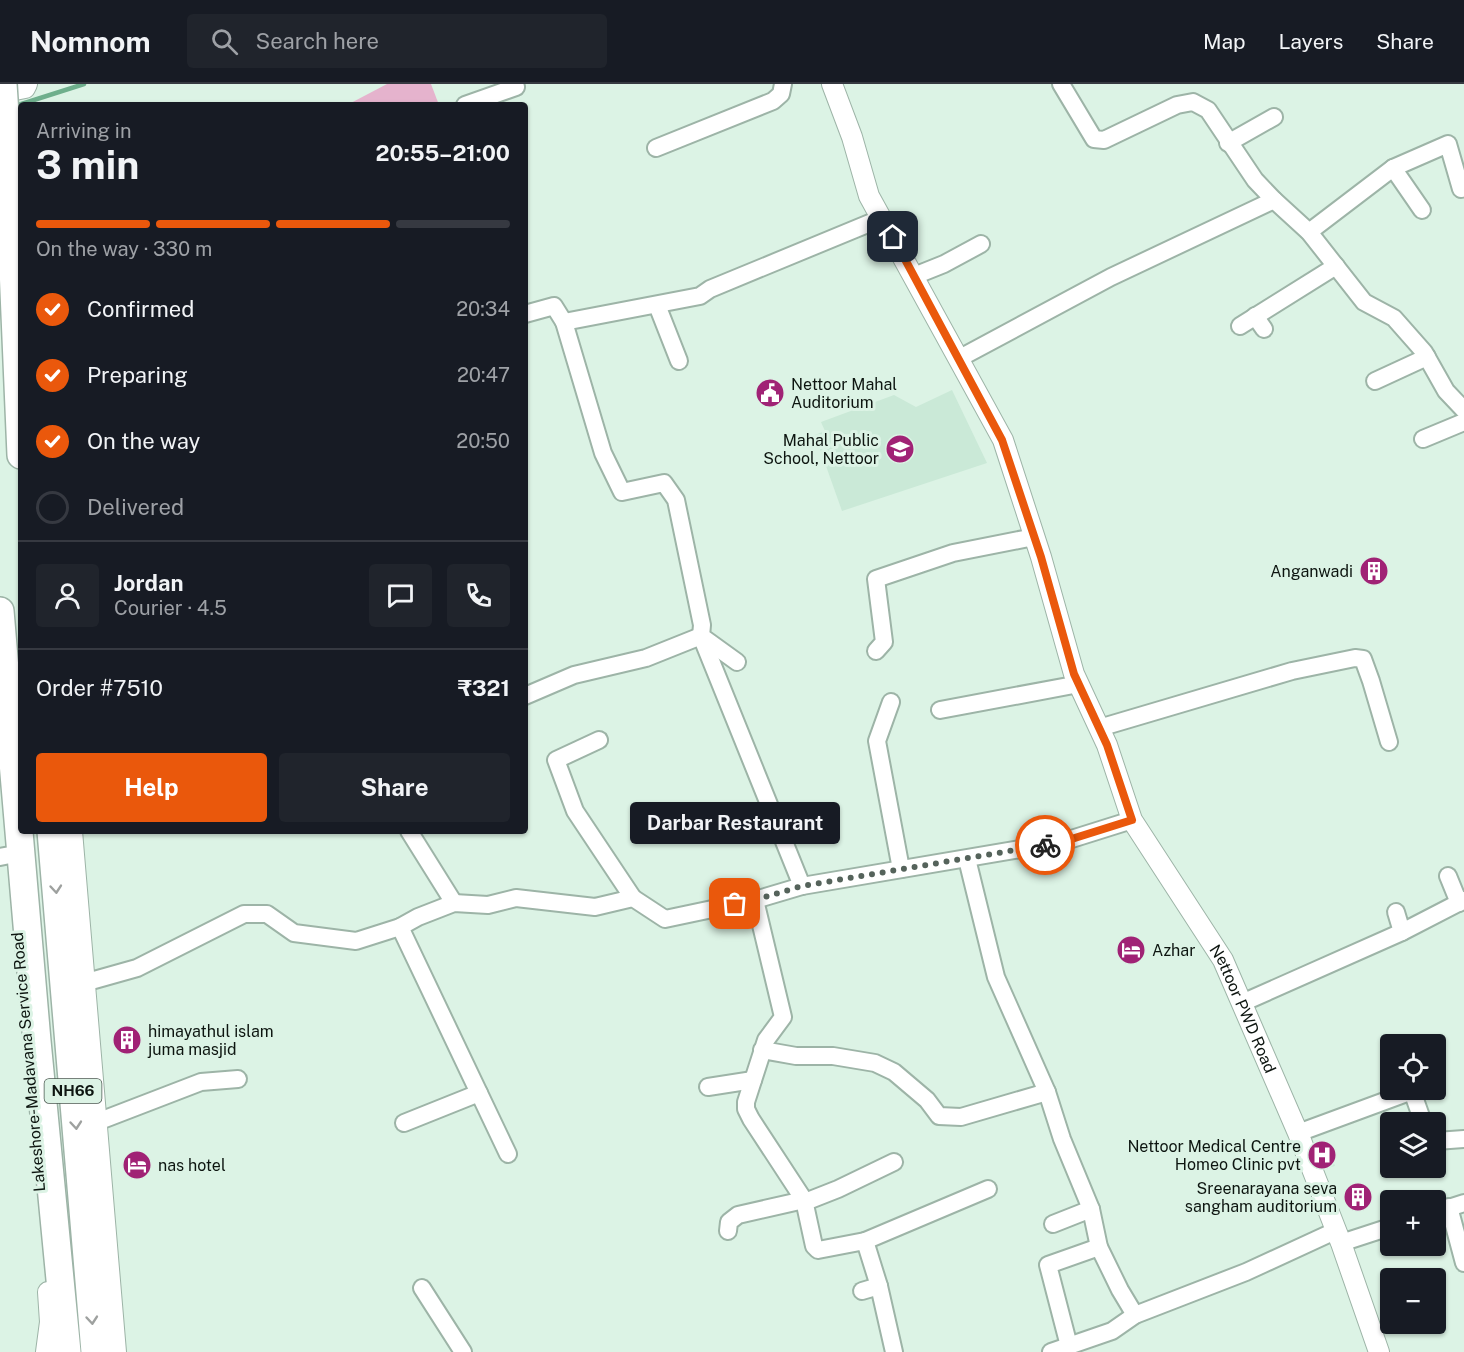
<!DOCTYPE html>
<meta charset="utf-8">
<style>
:root{--surface:#171b24;--page:#20242c;--text:#f1f3f6;--muted:#9ea1a6;--line:#363941;--accent:#ea580c}
body{margin:0;font-family:"Public Sans",sans-serif;background:var(--page);color:var(--text);height:100vh;display:flex;flex-direction:column;font-size:22px;white-space:nowrap}
*{box-sizing:border-box;margin:0}
p{font-size:20px;color:var(--muted)}
.icon{flex:none;width:33px;height:33px;fill:none;stroke:currentColor;stroke-width:2;stroke-linecap:round;stroke-linejoin:round}
.map{position:relative;flex:1;overflow:hidden}
.drawer{position:absolute;left:18px;top:18px;width:510px;height:732px;display:flex;flex-direction:column;background:var(--surface);border-radius:6px;box-shadow:0 2px 4px #0004}
.drawer>*{flex:none}
.tools{position:absolute;left:1380px;top:950px;display:grid;gap:12px}
.tools a{display:grid;place-items:center;width:66px;height:66px;border-radius:6px;background:var(--surface);box-shadow:0 2px 4px #0004;font-size:30px}
.pin{position:absolute;display:grid;place-items:center;width:51px;height:51px;color:#fff;margin:-26px;border-radius:12px;box-shadow:0 3px 9px #0006}
.courier{position:absolute;display:grid;place-items:center;width:60px;height:60px;margin:-30px;border:4px solid #ea580c;border-radius:50%;background:#fff;color:#222;box-shadow:0 2px 8px #0007}
.bubble{position:absolute;height:42px;border-radius:6px;background:var(--surface);box-shadow:0 2px 4px #0004;font-size:20px;font-weight:700;line-height:42px;text-align:center}
.headline em{font-style:normal;font-weight:700}
.headline div{display:flex;flex-direction:column-reverse}
.headline{display:flex;align-items:center;justify-content:space-between;height:102px;padding:0 18px}
h1{font-size:39px;font-weight:700;line-height:45px}
.bar{display:grid;grid-template-columns:repeat(4,1fr);gap:9px 6px;align-content:center;height:72px;padding:0 18px}
.bar i{height:8px;border-radius:4px;background:var(--line)}
.bar .selected{background:var(--accent)}
.bar p{grid-column:span 4}
.line{display:flex;align-items:center;gap:15px;padding:0 18px;border-top:2px solid var(--line)}
.line div{flex:1}
.round{display:grid;place-items:center;flex:none;width:63px;height:63px;border-radius:6px;background:var(--page)}
ol{padding:0 18px;list-style:none}
li{display:flex;align-items:center;gap:18px;height:66px}
li p{margin-inline-start:auto}
li .icon{padding:6px;border-radius:50%;background:var(--accent);color:#fff;stroke-width:4}
li:last-child{color:var(--muted)}
li i{width:33px;height:33px;border:3px solid var(--line);border-radius:50%}
.cta{display:flex;gap:12px;margin-top:auto;padding:12px 18px}
.cta a{flex:1;height:69px;border-radius:6px;background:var(--accent);color:#fff;font-size:24px;font-weight:700;line-height:69px;text-align:center}
.cta a+a{background:var(--page);color:var(--text)}
header{display:flex;align-items:center;gap:36px;box-sizing:border-box;height:84px;padding:0 30px;background:var(--surface);border-bottom:2px solid var(--line)}
header strong{font-size:28px}
nav{display:flex;gap:33px;margin-inline-start:auto;font-size:21px}
.search{width:420px;height:54px;background:var(--page);display:flex;align-items:center;gap:15px;box-sizing:border-box;padding:0 21px;border-radius:6px;color:var(--muted);font-size:22px}
.map>svg:first-child{display:block}
.built{fill:#cae9d7}
.green{fill:#e5b3cd}
.lines{fill:none;stroke-linecap:round;stroke-linejoin:round}
.stream{stroke:#6eaf8c;stroke-width:4.5}
.minor-casing{stroke:#9db4a7;stroke-width:20}
.tertiary-casing{stroke:#9db4a7;stroke-width:22}
.trunk-casing{stroke:#9db4a7;stroke-width:30}
.minor{stroke:#fff;stroke-width:16}
.tertiary{stroke:#fff;stroke-width:20}
.trunk{stroke:#fff;stroke-width:27}
.trunk-bridge-casing{stroke:#9db4a7;stroke-width:30;stroke-linecap:butt}
.trunk-bridge{stroke:#fff;stroke-width:27}
.oneway{stroke:#9ea19f}
.done{stroke:#55635b;stroke-width:6;stroke-dasharray:0 10.8}
.route{stroke:#ea580c;stroke-width:8}
.labels{text-anchor:middle;stroke-width:6;stroke-linejoin:round;paint-order:stroke}
.shield{fill:#dcf3e5;stroke:#4b5850;stroke-width:1.5}
.shield-label{font-size:15px;font-weight:bold;fill:#0d1510}
.poi-label{font-size:16px;fill:#0d1510;stroke:#dcf3e5;text-anchor:start}
.street-label{font-size:16px;fill:#0d1510;stroke:#dcf3e5}
</style>
<header>
<strong>Nomnom</strong>
<div class="search"><svg class="icon" aria-label="search" viewBox="0 0 24 24"><circle cx="10" cy="10" r="6"/><path d="M15 15l6 6"/></svg>Search here</div>
<nav><a>Map</a><a>Layers</a><a>Share</a></nav>
</header>
<div class="map">
<svg width="1464" height="1268" viewBox="0 0 1464 1268">
<rect width="100%" height="100%" fill="#dcf3e5"/>
<g class="built">
<path d="M952,306L987,379L842,427L815,351L825,347L821,338L894,311L916,323Z"/>
<path d="M1325,1057L1335,1082L1319,1086L1308,1061Z"/>
</g>
<path class="green" d="M387,0H431L439,21H347Z"/>
<g class="lines">
<path class="stream" d="M12,23L84,0"/>
<g class="minor-casing">
<g id="minor">
<path d="M1061,0L1094,55L1104,56L1177,21L1193,18L1208,26L1255,96L1274,116L1309,148L1364,218L1394,234L1424,268L1446,307L1464,326"/>
<path d="M465,21L516,3L515,0"/>
<path d="M1228,59L1274,33"/>
<path d="M656,64L773,17L781,10L783,0"/>
<path d="M1393,84L1422,126"/>
<path d="M1309,148L1393,84L1448,60L1461,105"/>
<path d="M914,192L944,180L981,160"/>
<path d="M657,221L679,277"/>
<path d="M525,230L554,222L564,238L700,212L710,205L882,134"/>
<path d="M1255,232L1264,245"/>
<path d="M564,238L603,369L622,408L664,399L676,416L702,541L701,552L737,578"/>
<path d="M1240,242L1336,182"/>
<path d="M958,275L1111,193L1274,116"/>
<path d="M1375,297L1427,273"/>
<path d="M1423,355L1464,338"/>
<path d="M876,567L884,558L876,495L953,469L1034,453"/>
<path d="M525,612L574,591L646,574L701,552L802,802"/>
<path d="M891,618L877,657L901,785"/>
<path d="M940,626L1079,600"/>
<path d="M1099,644L1292,587L1355,574L1363,575L1371,597L1389,658"/>
<path d="M599,656L556,676L575,727L633,814"/>
<path d="M409,747L454,819"/>
<path d="M0,773L10,771"/>
<path d="M967,775L996,893L1047,1008L1062,1055L1091,1125L1099,1163L1120,1206L1135,1231"/>
<path d="M1448,792L1459,819"/>
<path d="M755,816L783,933L766,956L746,1018V1025L751,1035L804,1116L814,1162L818,1166L865,1157L879,1202L894,1268"/>
<path d="M1396,828L1402,848"/>
<path d="M400,843L508,1070"/>
<path d="M73,902L137,884L244,830H267L294,849L356,857L400,843L418,833L454,819L488,821L516,814L595,823L633,814L665,835L755,816L802,802L1062,758L1132,736"/>
<path d="M1242,919L1402,848L1464,816"/>
<path d="M762,966L796,972H833L875,979L894,988L927,1016L939,1032L961,1033L1047,1008"/>
<path d="M708,1003L753,996"/>
<path d="M97,1038L201,998L238,995"/>
<path d="M404,1039L479,1009"/>
<path d="M1298,1049L1412,1007L1423,1038"/>
<path d="M1436,1057L1464,1055"/>
<path d="M805,1118L838,1105L894,1078"/>
<path d="M1449,1123L1464,1179"/>
<path d="M1436,1128L1464,1119"/>
<path d="M1053,1140L1091,1125"/>
<path d="M728,1147L729,1138L738,1131L804,1116"/>
<path d="M865,1157L988,1105"/>
<path d="M1341,1159L1390,1143"/>
<path d="M422,1204L463,1268"/>
<path d="M862,1207L879,1202"/>
<path d="M1069,1262L1048,1181L1099,1163"/>
<path d="M1051,1268L1112,1247L1135,1231L1246,1188L1335,1147"/>
</g>
</g>
<g class="tertiary-casing">
<g id="tertiary">
<path id="s1" d="M832,0L852,53L869,112L1003,356L1041,473L1074,590L1107,661L1132,736L1223,876L1298,1049L1341,1159L1379,1268"/>
<path d="M0,9L25,4L27,0"/>
<path d="M72,747L116,1268"/>
<path d="M46,1268L50,1238L48,1208"/>
</g>
</g>
<g class="trunk-casing">
<g id="trunk">
<path d="M9,90L21,371"/>
<path d="M0,527L37,957L67,1268"/>
<path d="M51,747L95,1268"/>
</g>
</g>
<use href="#minor" class="minor"/>
<use href="#tertiary" class="tertiary"/>
<use href="#trunk" class="trunk"/>
<g class="trunk-bridge-casing">
<path id="trunk-bridge" d="M3,0L9,90"/>
</g>
<use href="#trunk-bridge" class="trunk-bridge"/>
</g>
<defs><path id="oneway-chevron" d="M-2-3.5L2.5 0L-2 3.5" fill="none" stroke-width="1.6" stroke-linecap="round" stroke-linejoin="round" transform="scale(1.5)"/></defs>
<g class="oneway">
<use href="#oneway-chevron" transform="translate(56 805) rotate(85)"/>
<use href="#oneway-chevron" transform="translate(76 1041) rotate(85)"/>
<use href="#oneway-chevron" transform="translate(92 1236) rotate(85)"/>
</g>
<g class="lines">
<path class="done" d="M735,820L755,816L802,802L1045,761"/>
<path class="route" d="M893,153L1002,356L1041,473L1074,590L1107,661L1132,736L1062,758L1045,761"/>
</g>
<defs>
<g id="civic-disc" transform="scale(1.5)"><circle r="9.5" fill="#a02275" stroke="#dcf3e5"/><path d="M-.6-6.5H3V-4.5H.6V-3L4-1V1h2V6H-6V1h2V-1L-.6-3ZM-1.2 2.5V6h2.4V2.5Z" fill="#fff"/></g>
<g id="school-disc" transform="scale(1.5)"><circle r="9.5" fill="#a02275" stroke="#dcf3e5"/><path d="M0-5L7-2L0 1L-7-2ZM-4 1L0 2.5L4 1V4Q0 6-4 4Z" fill="#fff"/></g>
<g id="building-disc" transform="scale(1.5)"><circle r="9.5" fill="#a02275" stroke="#dcf3e5"/><path d="M-4-6H4V6H1V3H-1V6H-4ZM-2.5-4.3h1.7v1.8h-1.7ZM.8-4.3h1.7v1.8H.8ZM-2.5-1h1.7V.8h-1.7ZM.8-1h1.7V.8H.8Z" fill="#fff"/></g>
<g id="hotel-disc" transform="scale(1.5)"><circle r="9.5" fill="#a02275" stroke="#dcf3e5"/><path d="M-6-4.5h1.5V1H6V5H4.5V3h-9V5H-6ZM-4 0a1.8 1.8 0 1 1 3.6 0ZM.5 0V-2.5h3Q6-2.5 6 0Z" fill="#fff"/></g>
<g id="hospital-disc" transform="scale(1.5)"><circle r="9.5" fill="#a02275" stroke="#dcf3e5"/><path d="M-5-5h3v3.5h4V-5h3V5h-3V1.5h-4V5h-3Z" fill="#fff"/></g>
</defs>
<g fill-rule="evenodd">
<use href="#civic-disc" x="770" y="309"/>
<use href="#school-disc" x="900" y="365"/>
<use href="#building-disc" x="1374" y="487"/>
<use href="#hotel-disc" x="1131" y="866"/>
<use href="#building-disc" x="127" y="956"/>
<use href="#hospital-disc" x="1322" y="1071"/>
<use href="#hotel-disc" x="137" y="1081"/>
<use href="#building-disc" x="1358" y="1113"/>
</g>
<g class="labels">
<rect class="shield" x="44.5" y="995" width="57" height="24" rx="4.5"/>
<g class="shield-label">
<text x="73" y="1012">NH66</text>
</g>
<g class="poi-label">
<text x="791" y="306">Nettoor Mahal<tspan x="791" dy="18">Auditorium</tspan></text>
<text x="879" y="362" text-anchor="end">Mahal Public<tspan x="879" dy="18">School, Nettoor</tspan></text>
<text x="1353" y="493" text-anchor="end">Anganwadi</text>
<text x="1152" y="872">Azhar</text>
<text x="148" y="953">himayathul islam<tspan x="148" dy="18">juma masjid</tspan></text>
<text x="1301" y="1068" text-anchor="end">Nettoor Medical Centre<tspan x="1301" dy="18">Homeo Clinic pvt</tspan></text>
<text x="158" y="1087">nas hotel</text>
<text x="1337" y="1110" text-anchor="end">Sreenarayana seva<tspan x="1337" dy="18">sangham auditorium</tspan></text>
</g>
<g class="street-label">
<text dy="6" stroke="none"><textPath href="#s1" startOffset="1018">Nettoor PWD Road</textPath></text>
<text transform="translate(28 978) rotate(-95)" y="6">Lakeshore-Madavana Service Road</text>
</g>
</g>
</svg>
<div class="tools">
<a><svg class="icon" aria-label="locate" viewBox="0 0 24 24"><circle cx="12" cy="12" r="6"/><path d="M12 2v4M12 18v4M2 12h4M18 12h4"/></svg></a>
<a><svg class="icon" aria-label="layers" viewBox="0 0 24 24"><path d="M12 4l9 5-9 5-9-5zM3 14l9 5 9-5"/></svg></a>
<a>+</a>
<a>−</a>
</div>
<div class="pin" style="left:735px;top:820px;background:#ea580c"><svg class="icon" aria-label="bag" viewBox="0 0 24 24"><path d="M5 8h14l-1 12H6zM9 8a3 3 0 0 1 6 0"/></svg></div>
<div class="pin" style="left:893px;top:153px;background:#1f2937"><svg class="icon" aria-label="home" viewBox="0 0 24 24"><path d="M3 11l9-7 9 7M6 9v11h12V9"/></svg></div>
<div class="courier" style="left:1045px;top:761px"><svg class="icon" aria-label="bike" viewBox="0 0 24 24"><circle cx="6" cy="16" r="4"/><circle cx="18" cy="16" r="4"/><path d="M6 16l4-8h5l3 8M10 8l3 8H6M13 5h3"/></svg></div>
<div class="bubble" style="left:630px;top:718px;width:210px">Darbar Restaurant</div>
<section class="drawer">
<div class="headline"><div><h1>3 min</h1><p>Arriving in</p></div><em>20:55–21:00</em></div>
<div class="bar"><i class="selected"></i><i class="selected"></i><i class="selected"></i><i></i><p>On the way · 330 m</p></div>
<ol>
<li><svg class="icon" aria-label="check" viewBox="0 0 24 24"><path d="M5 12l5 5 9-10"/></svg>Confirmed<p>20:34</p></li>
<li><svg class="icon" aria-label="check" viewBox="0 0 24 24"><path d="M5 12l5 5 9-10"/></svg>Preparing<p>20:47</p></li>
<li><svg class="icon" aria-label="check" viewBox="0 0 24 24"><path d="M5 12l5 5 9-10"/></svg>On the way<p>20:50</p></li>
<li><i></i>Delivered</li>
</ol>
<div class="line" style="height:108px"><a class="round"><svg class="icon" aria-label="person" viewBox="0 0 24 24"><circle cx="12" cy="8" r="4"/><path d="M4 21q1-7 8-7t8 7"/></svg></a><div><b>Jordan</b><p>Courier · 4.5</p></div><a class="round"><svg class="icon" aria-label="chat" viewBox="0 0 24 24"><path d="M4 5h16v11H9l-5 4z"/></svg></a><a class="round"><svg class="icon" aria-label="phone" viewBox="0 0 24 24"><path d="M5 4h4l2 5-3 2q2 4 5 5l2-3 5 2v4C11 20 4 13 5 4z"/></svg></a></div>
<div class="line" style="height:78px"><div>Order #7510</div><b>₹321</b></div>
<div class="cta"><a>Help</a><a>Share</a></div>
</section>
</div>
